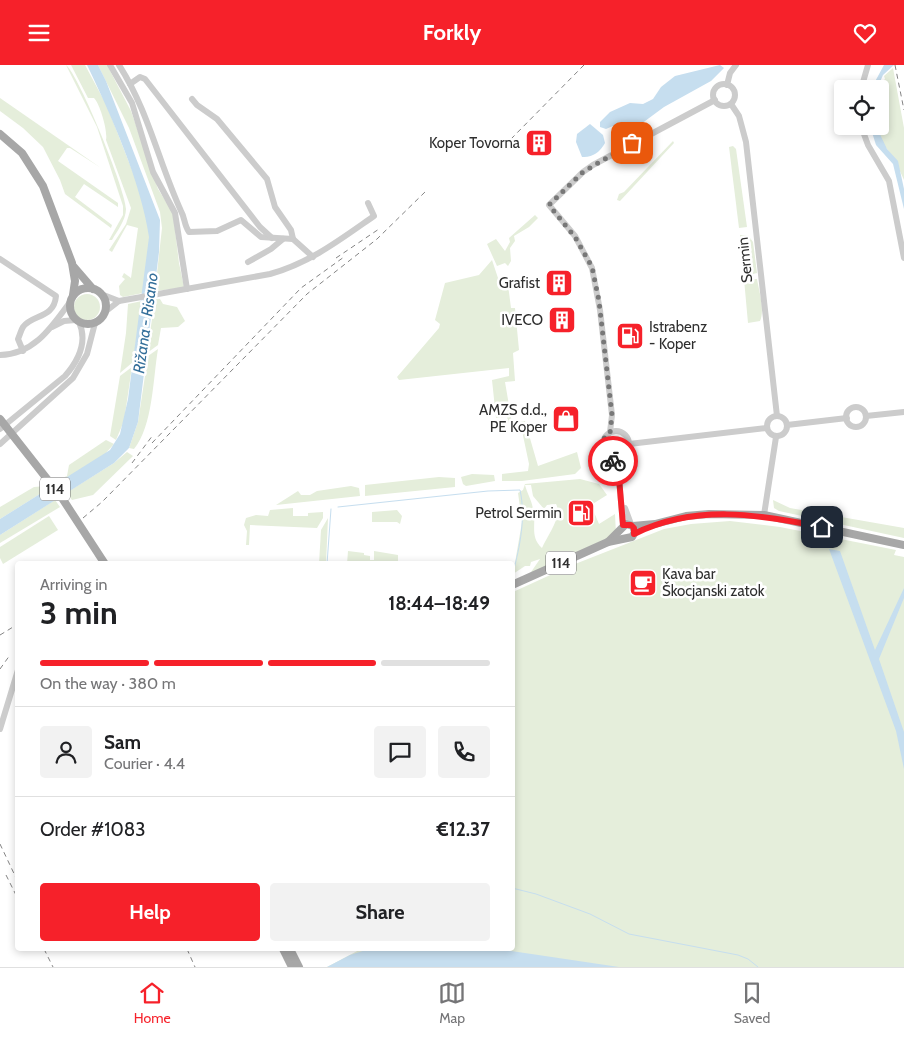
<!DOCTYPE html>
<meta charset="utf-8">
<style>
:root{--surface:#fff;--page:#f2f2f2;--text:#202124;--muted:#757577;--line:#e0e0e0;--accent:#f6212a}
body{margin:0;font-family:Cabin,sans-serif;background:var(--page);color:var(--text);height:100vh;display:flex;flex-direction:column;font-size:19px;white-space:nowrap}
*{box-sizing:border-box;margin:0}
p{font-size:16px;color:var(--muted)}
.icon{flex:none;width:28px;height:28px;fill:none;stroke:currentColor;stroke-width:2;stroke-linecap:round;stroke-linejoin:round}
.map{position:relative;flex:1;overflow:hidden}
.panel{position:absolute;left:15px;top:496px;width:500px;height:390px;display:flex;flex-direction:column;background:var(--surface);border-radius:5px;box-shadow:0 2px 8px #0003}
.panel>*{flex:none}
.fabs{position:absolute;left:834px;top:15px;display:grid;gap:10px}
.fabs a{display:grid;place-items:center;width:55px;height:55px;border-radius:5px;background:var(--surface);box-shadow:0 2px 8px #0003;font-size:25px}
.pin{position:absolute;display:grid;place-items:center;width:42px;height:42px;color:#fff;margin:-21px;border-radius:10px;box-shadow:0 2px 8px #0006}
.courier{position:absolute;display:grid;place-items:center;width:50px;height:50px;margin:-25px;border:4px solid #f6212a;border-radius:50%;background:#fff;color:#222;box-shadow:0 1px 6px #0007}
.head em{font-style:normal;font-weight:700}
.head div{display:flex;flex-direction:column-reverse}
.head{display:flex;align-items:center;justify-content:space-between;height:85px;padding:0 25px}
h1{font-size:32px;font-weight:700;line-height:38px}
.bar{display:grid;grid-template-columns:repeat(4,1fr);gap:8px 5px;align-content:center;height:60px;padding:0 25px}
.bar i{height:6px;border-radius:4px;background:var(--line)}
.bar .active{background:var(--accent)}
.bar p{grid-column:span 4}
.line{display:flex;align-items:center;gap:12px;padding:0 25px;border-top:1px solid var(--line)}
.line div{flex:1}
.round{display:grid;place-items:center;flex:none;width:52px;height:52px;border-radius:5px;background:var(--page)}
.button{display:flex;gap:10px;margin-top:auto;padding:10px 25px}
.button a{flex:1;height:58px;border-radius:5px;background:var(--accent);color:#fff;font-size:20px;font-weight:700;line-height:58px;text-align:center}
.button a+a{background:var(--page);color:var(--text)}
header{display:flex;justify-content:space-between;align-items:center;height:65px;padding:0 25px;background:var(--accent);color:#fff;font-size:22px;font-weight:700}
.tabs{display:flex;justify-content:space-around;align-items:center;height:70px;border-top:1px solid var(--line);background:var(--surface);font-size:14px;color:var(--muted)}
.tabs a{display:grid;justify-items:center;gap:2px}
.tabs .active{color:var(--accent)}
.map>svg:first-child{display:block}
.green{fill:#e5eedb;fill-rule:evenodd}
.water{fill:#c6deef}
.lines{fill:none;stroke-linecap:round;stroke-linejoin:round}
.stream{stroke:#c6deef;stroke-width:1}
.minor{stroke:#ccc;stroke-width:6}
.major{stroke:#a7a7a7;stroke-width:8}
.rail{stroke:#848484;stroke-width:1;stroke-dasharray:5 4;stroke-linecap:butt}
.major-bridge{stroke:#a7a7a7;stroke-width:8}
.done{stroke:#787878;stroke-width:5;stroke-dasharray:0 9}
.route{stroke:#f6212a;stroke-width:6}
.labels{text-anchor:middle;stroke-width:5;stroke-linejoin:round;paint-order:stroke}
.shield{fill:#fff;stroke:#6d6d6d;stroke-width:1}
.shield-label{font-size:14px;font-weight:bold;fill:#2f2f2f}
.poi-label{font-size:15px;fill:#2f2f2f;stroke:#fff;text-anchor:end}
.street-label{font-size:15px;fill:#2f2f2f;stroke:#fff}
.water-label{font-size:16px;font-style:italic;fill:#346f9a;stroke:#fff}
</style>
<header><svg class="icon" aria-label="menu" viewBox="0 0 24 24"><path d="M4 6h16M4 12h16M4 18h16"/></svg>Forkly<svg class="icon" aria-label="heart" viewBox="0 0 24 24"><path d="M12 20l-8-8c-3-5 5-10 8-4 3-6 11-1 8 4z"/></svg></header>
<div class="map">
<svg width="904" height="902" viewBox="0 0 904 902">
<rect width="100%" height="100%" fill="#fff"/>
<g class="green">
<path d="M66,0C79,10 126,126 126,144C126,155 117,166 112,175H109L123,150V141L97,62Z"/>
<path d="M71,0H85L107,41L139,123L149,158L150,184L143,228L123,232L120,230L119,221L125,214L122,212L124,208L131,213L138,163L127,160L112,187L109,185L126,159L131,143L106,75C108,66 100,39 94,33H88Z"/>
<path d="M98,0H107L131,46L158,124L173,148L179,198L184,222L181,223L155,226L162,163L160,147L129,63Z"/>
<path d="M893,3L904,63V115L894,93L879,74L876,61H880V24H875L880,16L882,17L885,14L884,11Z"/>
<path d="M0,33L101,103L70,83H67L58,96L118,138V142L84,119L75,132L112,160L111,163L65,129L60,115L43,82L23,63L0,46Z"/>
<path d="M673,76L674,78L620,136L617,135L619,129L624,127Z"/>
<path d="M733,81L736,84L747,162L739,163L729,82Z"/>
<path d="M535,150L538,153L529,162L514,171L515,176L510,183L511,196L508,201L505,198L497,201L487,179L496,174L505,186L510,177L509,173Z"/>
<path d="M740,170H748L753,177L757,208L753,209L754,214H757C759,226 765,245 760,256L748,258Z"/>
<path d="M492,195L498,213L503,214L507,212L511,243H515L519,285L513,288L515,316L505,317L512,358L525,356L538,401L577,387L581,403L575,409L522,416H502V409L528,406L529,399L521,361L510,362L507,352L496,353L492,315L509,311V303L399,315L397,312L439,263L440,259L435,255L445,218L479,210Z"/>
<circle cx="87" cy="242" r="13"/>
<path d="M155,234H160L163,239L177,242L185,256L178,262L161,263L158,280L147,288Z"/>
<path d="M142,236L133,297L120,308L126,268L128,239Z"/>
<path d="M158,284C153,313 153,361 134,384L129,383L138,357L148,291Z"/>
<path d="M132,302L124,356L116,375L110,371L120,311Z"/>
<path d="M106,375L114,379L104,390L59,418L57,415L67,411L69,400Z"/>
<path d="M127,387L133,391L93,430L72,435L66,428L114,398Z"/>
<path d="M472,409L494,410L495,416L466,421L463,419L461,412Z"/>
<path d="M439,412L455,413V422L365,431V420Z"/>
<path d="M580,414L599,419L607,430L591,440L599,459L615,449L616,469L529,510L540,494L531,497L530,501H525L513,509L522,457L518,428L523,425L525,419ZM525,420H531L533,431L544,444L547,440L556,439C563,451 547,471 542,483C529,472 537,458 533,444C532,436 527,428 525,420Z"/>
<path d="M46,421L48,424L0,454V442L34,422Z"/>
<path d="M351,421L359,423L360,431L276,440L298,426L301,430H310L317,426Z"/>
<path d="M55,435L60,442L0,478V470Z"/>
<path d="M773,435L790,443L904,463V473L779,446L774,443Z"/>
<path d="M293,443V451H308V448L323,447V453L317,463L250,460L249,480H246L247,466L244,460L246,453L256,450L268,451L270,445Z"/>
<path d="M397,445L402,451L400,459L397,457H372V447Z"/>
<path d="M49,451L58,465L3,499L0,493V482Z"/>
<path d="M328,453L326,499H319L321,465Z"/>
<path d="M730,456L780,462L896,485L894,490L904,492V902H327L361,884H512L513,527L570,501L664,464L691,459Z"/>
<path d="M348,486L364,488V490L370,491V495H374V486L398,490V499H347Z"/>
</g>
<g class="water">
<path d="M87,0H98L106,16L160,155L159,187L138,357L129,383L114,398L0,470V454L110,385L120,369L128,334L149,172C141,117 111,50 87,0Z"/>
<path d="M720,0L724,3L711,16L664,42L641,59L635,57L632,63L621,69L613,61L606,64L600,62V57L610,47L630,38L643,39L653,34L661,22L675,11Z"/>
<path d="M884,0H894L883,10L877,24H871Z"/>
<path d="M590,59L603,70L605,78C600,87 592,93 582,92L576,77L577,69Z"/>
<path d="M870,61H876L887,84L898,96L904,124V144L893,99L876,80Z"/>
<path d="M829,484L840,486L875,585L904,523V533L879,594L904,667V704L896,666Z"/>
<path d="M369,884H497L619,902H327L350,890Z"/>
</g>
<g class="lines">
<g class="stream">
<path d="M338,442L488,426L520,425C526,452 520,481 513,508"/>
<path d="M327,499L331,444"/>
<path d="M512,823L536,829L590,849L629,869L738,890L748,894L758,902"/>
</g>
<g class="minor">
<path d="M110,0L132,38L153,107L175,148L187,224"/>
<path d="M119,0C148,45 159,98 181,146C185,153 184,160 189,167L217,166L241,155L261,172L293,174L313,192"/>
<path d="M130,19L140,12L145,14L260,162L272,173"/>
<circle cx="724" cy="30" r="11"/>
<path d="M727,20L730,8L736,0"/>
<path d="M861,24L868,0"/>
<path d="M192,34L197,40L217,54L267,114L275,142L291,165L293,174"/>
<path d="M731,39L739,51L746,77L777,351"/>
<path d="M861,61L868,80L889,116L904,193"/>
<path d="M0,194L56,231C54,254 32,249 23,262C21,265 20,270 18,274L23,286"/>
<path d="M248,197L271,184L283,174"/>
<path d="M101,229L119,236"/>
<path d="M105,247L119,236L270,209C310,198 341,174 374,151L368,138"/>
<path d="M52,262L64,256L76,255"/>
<path d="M0,290C34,289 51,263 70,237"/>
<circle cx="856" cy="352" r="10"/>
<circle cx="777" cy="361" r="10"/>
<path d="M866,351L904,347"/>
<path d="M787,360L847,353"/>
<path d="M0,364L65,311C79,295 88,277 79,257"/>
<circle cx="616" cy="379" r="13"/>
<path d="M610,367L612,350L600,245L592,203L575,171L549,140L583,107L593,100L715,35"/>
<path d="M0,379L73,313L87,289L95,258"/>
<path d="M629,379L767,363"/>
<path d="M622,391L619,413L623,460"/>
<path d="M625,443L631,459"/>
<path d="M764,450L776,372"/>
<path d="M0,664L18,605"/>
</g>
<g class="major">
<path d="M0,69L22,88L43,121L72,198L75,216L73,230"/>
<path d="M74,202L93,224"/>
<circle cx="88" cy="241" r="18"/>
<path d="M608,477L626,459L633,461L655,459L686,451L709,449L764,450L904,480"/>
<path d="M512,520L608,477L632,472L635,467L633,461"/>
<path d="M283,884L292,902"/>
<path d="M290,884L299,902"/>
</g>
<g class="rail">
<path d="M895,0L904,45"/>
<path d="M511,74L584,0"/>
<path d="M336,193L379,164"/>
<path d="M152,378L301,223L344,192"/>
<path d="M132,398L153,370"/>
<path d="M83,453L102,437L307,229L377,174L425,127"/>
<path d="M0,570L18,559"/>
<path d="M0,604L10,590"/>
<path d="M0,779L18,817"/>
<path d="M6,810L18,834"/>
<path d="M44,884L53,902"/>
<path d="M187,884L195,902"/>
</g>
<path class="major-bridge" d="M0,354L62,433L105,499"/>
</g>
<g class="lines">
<path class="done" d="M613,396C608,385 593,380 610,368L612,350L599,236L592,202L575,172L549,140L583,107L632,78"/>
<path class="route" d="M613,396L619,413L623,460H631L634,463V469C695,439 758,449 822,462"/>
</g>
<defs>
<g id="building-square" transform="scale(1.4375)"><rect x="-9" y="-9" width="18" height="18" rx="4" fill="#f6212a" stroke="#fff"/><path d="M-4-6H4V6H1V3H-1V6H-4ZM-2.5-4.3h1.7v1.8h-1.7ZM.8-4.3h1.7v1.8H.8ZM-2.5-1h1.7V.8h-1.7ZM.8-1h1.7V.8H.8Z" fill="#fff"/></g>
<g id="fuel-square" transform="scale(1.4375)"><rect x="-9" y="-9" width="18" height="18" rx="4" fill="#f6212a" stroke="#fff"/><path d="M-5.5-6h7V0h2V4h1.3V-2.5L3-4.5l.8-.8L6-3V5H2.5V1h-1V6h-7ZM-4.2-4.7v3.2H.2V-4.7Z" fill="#fff"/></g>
<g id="shop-square" transform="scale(1.4375)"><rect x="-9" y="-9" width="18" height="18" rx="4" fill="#f6212a" stroke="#fff"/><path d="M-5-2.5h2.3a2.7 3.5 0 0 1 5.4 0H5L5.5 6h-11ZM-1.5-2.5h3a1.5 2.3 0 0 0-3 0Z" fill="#fff"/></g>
<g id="cafe-square" transform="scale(1.4375)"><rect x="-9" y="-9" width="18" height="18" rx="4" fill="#f6212a" stroke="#fff"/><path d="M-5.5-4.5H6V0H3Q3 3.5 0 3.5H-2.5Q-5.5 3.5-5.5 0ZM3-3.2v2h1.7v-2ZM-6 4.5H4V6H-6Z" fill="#fff"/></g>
</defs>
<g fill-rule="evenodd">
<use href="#building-square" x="539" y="78"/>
<use href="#building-square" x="559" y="218"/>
<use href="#building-square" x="562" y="255"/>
<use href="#fuel-square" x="630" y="271"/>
<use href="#shop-square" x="566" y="354"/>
<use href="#fuel-square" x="581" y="448"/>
<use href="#cafe-square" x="643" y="518"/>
</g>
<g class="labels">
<g class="shield">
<rect x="40" y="412.5" width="30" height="23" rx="4"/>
<rect x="546" y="486.5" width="30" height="23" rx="4"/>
</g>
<g class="shield-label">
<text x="55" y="429">114</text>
<text x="561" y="503">114</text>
</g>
<g class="poi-label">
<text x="520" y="83">Koper Tovorna</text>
<text x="540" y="223">Grafist</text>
<text x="543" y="260">IVECO</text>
<text x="649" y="267" text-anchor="start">Istrabenz<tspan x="649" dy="17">- Koper</tspan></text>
<text x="547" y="350">AMZS d.d.,<tspan x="547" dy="17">PE Koper</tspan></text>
<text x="562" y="453">Petrol Sermin</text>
<text x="662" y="514" text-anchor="start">Kava bar<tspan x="662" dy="17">Škocjanski zatok</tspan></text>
</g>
<g class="street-label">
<text transform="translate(745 195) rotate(-96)" y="5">Sermin</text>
</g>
<g class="water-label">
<text transform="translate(145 258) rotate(-82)" y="6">Rižana - Risano</text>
</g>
</g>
</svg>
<div class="fabs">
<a><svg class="icon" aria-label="locate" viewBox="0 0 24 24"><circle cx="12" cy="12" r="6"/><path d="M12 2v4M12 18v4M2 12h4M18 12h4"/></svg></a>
</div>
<div class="pin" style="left:632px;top:78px;background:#ea580c"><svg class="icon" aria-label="bag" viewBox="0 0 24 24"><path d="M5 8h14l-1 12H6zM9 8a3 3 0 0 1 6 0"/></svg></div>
<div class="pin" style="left:822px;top:462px;background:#1f2937"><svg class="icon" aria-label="home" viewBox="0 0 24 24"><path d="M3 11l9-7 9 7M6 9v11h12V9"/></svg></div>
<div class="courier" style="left:613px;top:396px"><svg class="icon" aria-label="bike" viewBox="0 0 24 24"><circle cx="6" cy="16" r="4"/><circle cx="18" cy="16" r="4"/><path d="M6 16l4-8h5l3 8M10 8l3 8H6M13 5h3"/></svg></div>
<section class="panel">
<div class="head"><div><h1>3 min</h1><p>Arriving in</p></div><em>18:44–18:49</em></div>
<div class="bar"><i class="active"></i><i class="active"></i><i class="active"></i><i></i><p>On the way · 380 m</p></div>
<div class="line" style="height:90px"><a class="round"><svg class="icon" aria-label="person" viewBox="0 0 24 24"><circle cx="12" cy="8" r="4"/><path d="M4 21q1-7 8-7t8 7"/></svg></a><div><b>Sam</b><p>Courier · 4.4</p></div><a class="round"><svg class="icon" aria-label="chat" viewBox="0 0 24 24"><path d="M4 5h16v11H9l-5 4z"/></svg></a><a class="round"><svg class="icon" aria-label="phone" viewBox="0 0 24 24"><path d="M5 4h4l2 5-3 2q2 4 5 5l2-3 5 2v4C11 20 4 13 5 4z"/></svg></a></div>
<div class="line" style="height:65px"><div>Order #1083</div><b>€12.37</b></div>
<div class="button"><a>Help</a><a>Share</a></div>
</section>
</div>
<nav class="tabs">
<a class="active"><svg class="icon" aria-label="home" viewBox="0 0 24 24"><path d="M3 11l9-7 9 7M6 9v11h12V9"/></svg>Home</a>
<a><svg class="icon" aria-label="map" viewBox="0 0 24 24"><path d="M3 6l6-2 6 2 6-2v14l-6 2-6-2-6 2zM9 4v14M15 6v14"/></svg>Map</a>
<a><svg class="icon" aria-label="saved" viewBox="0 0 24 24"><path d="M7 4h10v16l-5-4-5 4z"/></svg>Saved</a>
</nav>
